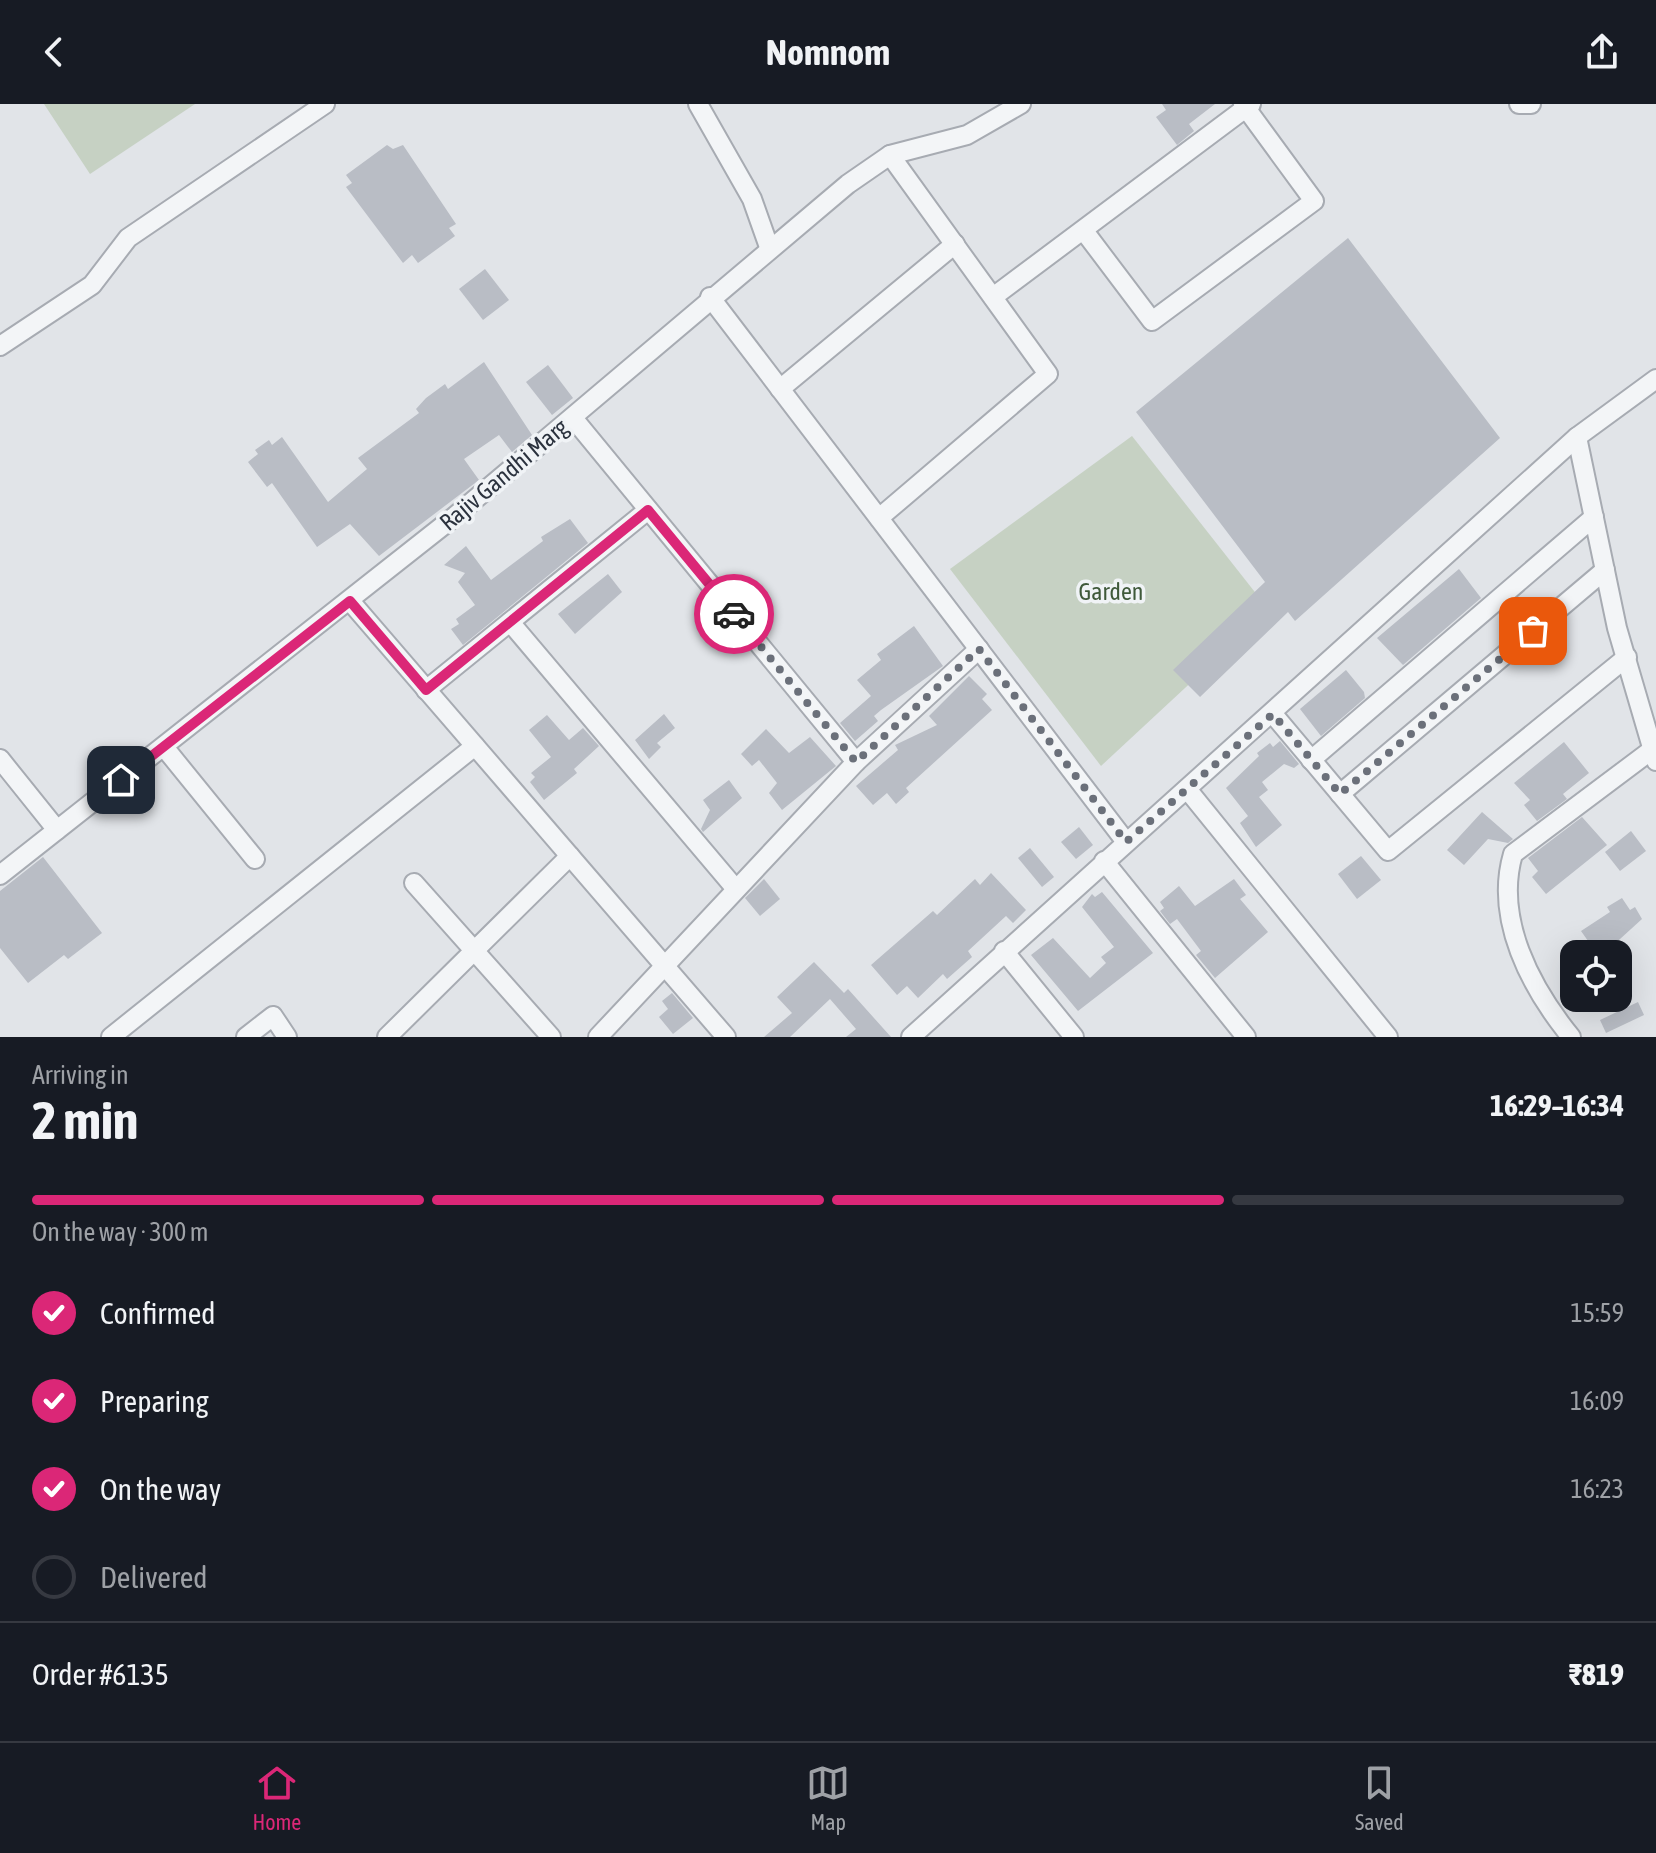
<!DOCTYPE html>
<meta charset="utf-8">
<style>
:root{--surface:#171b24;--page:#20242c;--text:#f1f3f6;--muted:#9ea1a6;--line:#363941;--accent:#db2777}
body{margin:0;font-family:"Asap Condensed",sans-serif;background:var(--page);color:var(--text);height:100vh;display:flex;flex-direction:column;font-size:30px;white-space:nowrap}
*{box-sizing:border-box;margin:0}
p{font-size:26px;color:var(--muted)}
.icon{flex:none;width:44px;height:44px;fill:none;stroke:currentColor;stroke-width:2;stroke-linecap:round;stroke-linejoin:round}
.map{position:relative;height:933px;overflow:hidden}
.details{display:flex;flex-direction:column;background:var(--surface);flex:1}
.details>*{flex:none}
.buttons{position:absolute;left:1560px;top:836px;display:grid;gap:16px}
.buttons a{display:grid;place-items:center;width:72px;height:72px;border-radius:16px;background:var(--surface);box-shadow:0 8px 32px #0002;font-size:40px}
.pin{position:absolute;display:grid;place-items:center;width:68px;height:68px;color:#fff;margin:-34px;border-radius:16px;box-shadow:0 4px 12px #0006}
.courier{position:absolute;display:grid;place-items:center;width:80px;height:80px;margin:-40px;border:6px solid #db2777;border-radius:50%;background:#fff;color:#222;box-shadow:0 2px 10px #0007}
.head em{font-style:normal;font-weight:700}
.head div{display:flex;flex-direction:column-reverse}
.head{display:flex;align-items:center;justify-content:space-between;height:136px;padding:0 32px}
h1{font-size:52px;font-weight:700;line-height:60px}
.bar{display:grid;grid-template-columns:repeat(4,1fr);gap:12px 8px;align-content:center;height:96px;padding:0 32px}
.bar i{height:10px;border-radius:6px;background:var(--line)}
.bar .selected{background:var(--accent)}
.bar p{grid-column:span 4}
.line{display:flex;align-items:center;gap:20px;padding:0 32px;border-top:2px solid var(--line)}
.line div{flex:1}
ol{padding:0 32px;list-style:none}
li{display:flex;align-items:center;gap:24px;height:88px}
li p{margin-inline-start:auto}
li .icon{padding:8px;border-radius:50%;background:var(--accent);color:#fff;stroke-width:4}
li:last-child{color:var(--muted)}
li i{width:44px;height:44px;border:4px solid var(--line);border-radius:50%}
header{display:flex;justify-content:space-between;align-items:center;height:104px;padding:0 32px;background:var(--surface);font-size:36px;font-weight:700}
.tabs{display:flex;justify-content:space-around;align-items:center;height:112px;border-top:2px solid var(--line);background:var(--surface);font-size:22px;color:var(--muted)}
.tabs a{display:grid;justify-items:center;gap:4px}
.tabs .selected{color:var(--accent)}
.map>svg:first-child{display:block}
.green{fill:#c6d1c3}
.building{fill:#b9bdc5}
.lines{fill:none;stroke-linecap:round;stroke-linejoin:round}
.minor-casing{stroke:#a7abb2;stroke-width:22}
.minor{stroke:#f3f5f7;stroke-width:18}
.done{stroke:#6b707a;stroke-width:8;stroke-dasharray:0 14.4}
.route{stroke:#db2777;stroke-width:10}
.labels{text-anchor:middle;stroke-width:7;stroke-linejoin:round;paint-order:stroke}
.street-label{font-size:24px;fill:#2b323e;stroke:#f0f3f6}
.park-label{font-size:24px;fill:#3f593a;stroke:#f0f3f6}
</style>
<header><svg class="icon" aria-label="back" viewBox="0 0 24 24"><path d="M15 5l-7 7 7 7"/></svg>Nomnom<svg class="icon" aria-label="share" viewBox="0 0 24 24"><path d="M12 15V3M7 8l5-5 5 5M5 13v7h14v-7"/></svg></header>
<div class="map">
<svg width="1656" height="933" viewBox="0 0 1656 933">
<rect width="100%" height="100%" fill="#e1e4e8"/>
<g class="green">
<path d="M44,0H195L90,70Z"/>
<path d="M1132,332L1269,506L1101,662L950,465Z"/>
</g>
<g class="building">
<path d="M1162,0H1215L1189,20L1194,27L1177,41L1156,13L1166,6Z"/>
<path d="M387,41L393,45L403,41L456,120L449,124L455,132L418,159L412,151L403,159L346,83L352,79L346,71Z"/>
<path d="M1348,134L1500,334L1295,517L1288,508L1200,593L1173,566L1265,478L1136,308Z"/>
<path d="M485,165L509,196L483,216L459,185Z"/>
<path d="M484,258L532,331L512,348L499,331L464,355L479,376L379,452L350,420L317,443L272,379L267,383L248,358L258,350L255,346L269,336L272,341L282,333L328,398L367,365L358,354L419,309L416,305L426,294L445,280L448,285Z"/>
<path d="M548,261L573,294L552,311L526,278Z"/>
<path d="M570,415L588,439L463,541L451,525L459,520L456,515L475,501L458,478L465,469L444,461L466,442L491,476L543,437L541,433Z"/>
<path d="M1459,465L1481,494L1403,561L1377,534Z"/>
<path d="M608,470L622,488L575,530L558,510Z"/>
<path d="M914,522L943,562L881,606L874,612L878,617L855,637L840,619L871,592L857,576L881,556L877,550Z"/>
<path d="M1346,566L1364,588L1365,594L1321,632L1300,605Z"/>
<path d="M969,572L987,590L982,595L992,606L906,684L909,688L896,700L887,689L873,701L856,682L898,646L895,641L937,621L929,612Z"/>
<path d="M664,610L675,624L657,639L661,643L649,655L635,636Z"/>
<path d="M547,611L569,636L583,624L599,642L574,665L577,669L544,696L530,678L535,673L531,669L551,653L529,626Z"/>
<path d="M766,625L789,649L810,633L836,662L782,706L769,689L777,679L759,656L752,662L741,650Z"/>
<path d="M1280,637L1299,660L1294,664L1284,660L1262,678L1268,686L1259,693L1282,721L1256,743L1240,719L1248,712L1226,684L1259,652L1257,649L1270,639L1273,643Z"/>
<path d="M1564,638L1589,669L1563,690L1567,695L1537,717L1524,701L1530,696L1514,679Z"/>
<path d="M729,676L742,694L703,728L701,725L710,706L703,696Z"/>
<path d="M1482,708L1513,735L1508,739L1488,735L1464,761L1447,746Z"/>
<path d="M1582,713L1607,741L1546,790L1532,773L1538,767L1528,754Z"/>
<path d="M1079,723L1093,741L1076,755L1061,738Z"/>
<path d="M1631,727L1646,747L1620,767L1605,748Z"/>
<path d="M1030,744L1054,773L1042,783L1018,754Z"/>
<path d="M1361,752L1381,776L1357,795L1338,770Z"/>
<path d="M43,753L102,829L68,855L64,851L28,879L0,844V787Z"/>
<path d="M991,769L1026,806L1013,819L1006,812L968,847L972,853L947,875L943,870L918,894L907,882L897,891L871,861L933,807L937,811L975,775L980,781Z"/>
<path d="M764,775L780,795L760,812L745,794Z"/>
<path d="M1234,775L1246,791L1240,795L1268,828L1215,874L1196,851L1201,847L1177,815L1170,820L1160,807L1164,804L1160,798L1179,782L1195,802Z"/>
<path d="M1102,788L1153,849L1078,907L1031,851L1053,834L1090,874L1106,859L1101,853L1114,843L1082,803L1092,790L1095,793Z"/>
<path d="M1622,794L1630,806L1635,803L1642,815L1609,845L1603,837L1593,844L1581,827L1610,808L1607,803Z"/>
<path d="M814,858L844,889L848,885L891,933H846L856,925L830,895L790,933H764L792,909L777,893Z"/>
<path d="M672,889L693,914L673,930L659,913L668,905L662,897Z"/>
<path d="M1638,898L1644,911L1606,929L1600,916Z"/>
</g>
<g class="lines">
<g class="minor-casing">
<g id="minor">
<path d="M698,0L752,95L769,143"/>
<path d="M1519,0H1531"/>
<path d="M1084,127L1152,217L1314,97L1243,0"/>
<path d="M710,193L1126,738"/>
<path d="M993,193L1251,0"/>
<path d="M0,242L92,181L128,134L325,0"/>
<path d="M1656,275L1577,333L1617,524L1656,657"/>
<path d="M780,285L955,140"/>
<path d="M573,314L856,658"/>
<path d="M879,414L1048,270L890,51"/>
<path d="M350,497L726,933"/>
<path d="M510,518L735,784"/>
<path d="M426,586L648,406"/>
<path d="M1273,610L1388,747L1627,553"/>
<path d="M164,643L255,755"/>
<path d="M0,655L57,726"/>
<path d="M1311,656L1594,413"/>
<path d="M1187,685L1388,933"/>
<path d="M1340,690L1605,466"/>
<path d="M1104,757L1246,933"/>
<path d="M0,771L454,413L848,80L890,51L967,31L1021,0"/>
<path d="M414,779L551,933"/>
<path d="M1004,847L1074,933"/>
<path d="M111,933L475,642"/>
<path d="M246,933L273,912L287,933"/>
<path d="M387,933L570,752"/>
<path d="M598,933L856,658L979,545"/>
<path d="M911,933L1577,333"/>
<path d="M1571,933C1531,884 1494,815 1513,750L1653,645"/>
</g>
</g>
<use href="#minor" class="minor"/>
</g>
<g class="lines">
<path class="done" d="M734,510L856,658L979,545L1126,738L1273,610L1340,690L1533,527"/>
<path class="route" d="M121,676L350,497L426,586L648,406L734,510"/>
</g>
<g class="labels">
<g class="street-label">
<text transform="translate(504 371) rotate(-40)" y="8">Rajiv Gandhi Marg</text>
</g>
<g class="park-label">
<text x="1111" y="496">Garden</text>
</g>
</g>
</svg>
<div class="buttons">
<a><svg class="icon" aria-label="locate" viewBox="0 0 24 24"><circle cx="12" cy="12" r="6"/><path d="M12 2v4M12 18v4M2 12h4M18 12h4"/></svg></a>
</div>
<div class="pin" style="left:1533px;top:527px;background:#ea580c"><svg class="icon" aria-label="bag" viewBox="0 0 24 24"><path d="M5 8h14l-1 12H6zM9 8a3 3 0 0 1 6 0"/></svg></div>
<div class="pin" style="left:121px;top:676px;background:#1f2937"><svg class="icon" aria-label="home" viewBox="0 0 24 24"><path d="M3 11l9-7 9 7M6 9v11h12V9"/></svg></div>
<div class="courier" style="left:734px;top:510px"><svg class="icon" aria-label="car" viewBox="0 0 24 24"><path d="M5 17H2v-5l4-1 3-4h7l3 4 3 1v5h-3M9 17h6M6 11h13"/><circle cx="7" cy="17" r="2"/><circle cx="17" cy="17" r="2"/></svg></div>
</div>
<section class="details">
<div class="head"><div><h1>2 min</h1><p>Arriving in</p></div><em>16:29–16:34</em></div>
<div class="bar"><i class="selected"></i><i class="selected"></i><i class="selected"></i><i></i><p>On the way · 300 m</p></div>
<ol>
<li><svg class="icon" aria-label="check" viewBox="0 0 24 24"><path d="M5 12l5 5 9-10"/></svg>Confirmed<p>15:59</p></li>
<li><svg class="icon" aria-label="check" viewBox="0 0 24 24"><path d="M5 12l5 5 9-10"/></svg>Preparing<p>16:09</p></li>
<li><svg class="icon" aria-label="check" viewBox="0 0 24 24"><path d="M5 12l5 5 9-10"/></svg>On the way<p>16:23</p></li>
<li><i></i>Delivered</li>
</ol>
<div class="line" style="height:104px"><div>Order #6135</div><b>₹819</b></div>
</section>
<nav class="tabs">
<a class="selected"><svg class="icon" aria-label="home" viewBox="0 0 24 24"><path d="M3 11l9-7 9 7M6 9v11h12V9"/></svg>Home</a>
<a><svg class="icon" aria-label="map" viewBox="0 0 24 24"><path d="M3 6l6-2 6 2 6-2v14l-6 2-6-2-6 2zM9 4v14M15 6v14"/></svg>Map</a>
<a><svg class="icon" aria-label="saved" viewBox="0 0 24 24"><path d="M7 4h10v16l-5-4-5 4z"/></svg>Saved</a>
</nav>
